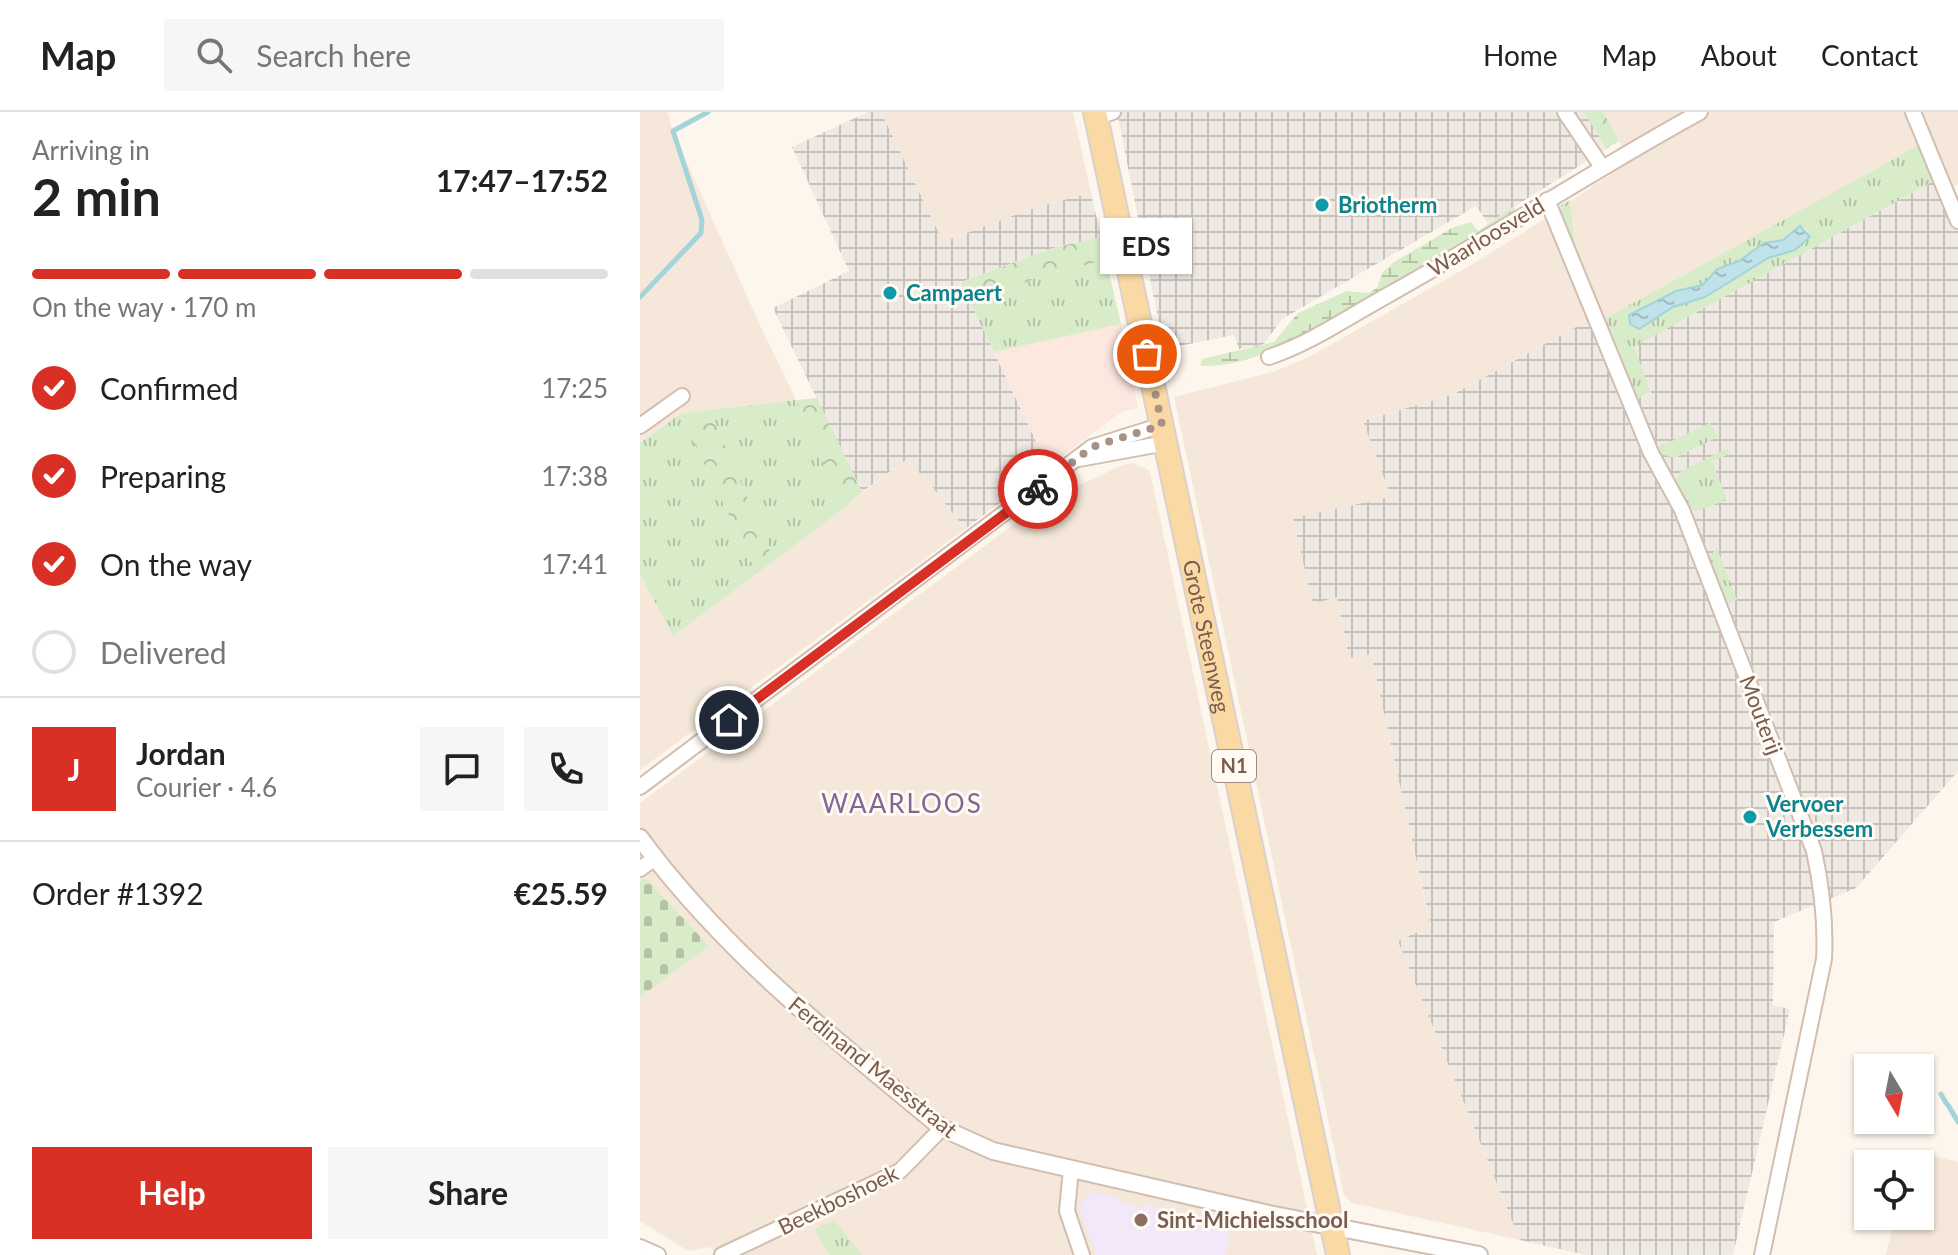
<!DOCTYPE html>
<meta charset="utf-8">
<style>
:root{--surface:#fff;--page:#f6f6f6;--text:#222;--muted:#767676;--line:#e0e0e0;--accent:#d93025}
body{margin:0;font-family:Lato,sans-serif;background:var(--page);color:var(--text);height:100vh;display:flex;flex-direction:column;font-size:30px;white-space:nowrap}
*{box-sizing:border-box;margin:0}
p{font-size:26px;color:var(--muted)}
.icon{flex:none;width:44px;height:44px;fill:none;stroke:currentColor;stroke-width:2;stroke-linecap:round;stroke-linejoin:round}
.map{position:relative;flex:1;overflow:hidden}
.panel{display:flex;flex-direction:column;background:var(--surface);width:640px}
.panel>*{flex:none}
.needle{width:52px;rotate:170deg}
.fabs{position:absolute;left:1214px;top:942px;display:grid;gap:16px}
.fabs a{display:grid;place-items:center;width:80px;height:80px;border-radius:0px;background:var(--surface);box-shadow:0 2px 6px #0004;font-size:40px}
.pin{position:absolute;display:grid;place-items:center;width:68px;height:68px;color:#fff;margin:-34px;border:4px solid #fff;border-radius:50%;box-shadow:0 2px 8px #0007}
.courier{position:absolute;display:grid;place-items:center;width:80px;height:80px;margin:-40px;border:6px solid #d93025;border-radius:50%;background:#fff;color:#222;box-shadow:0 2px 10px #0007}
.bubble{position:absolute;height:56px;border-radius:0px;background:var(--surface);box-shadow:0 2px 6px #0004;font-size:26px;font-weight:700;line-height:56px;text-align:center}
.summary em{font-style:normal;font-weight:700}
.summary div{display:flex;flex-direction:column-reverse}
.summary{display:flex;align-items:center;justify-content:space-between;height:136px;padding:0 32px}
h1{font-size:52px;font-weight:700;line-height:60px}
.bar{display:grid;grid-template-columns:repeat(4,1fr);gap:12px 8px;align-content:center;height:96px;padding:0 32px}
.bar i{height:10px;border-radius:6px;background:var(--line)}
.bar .selected{background:var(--accent)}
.bar p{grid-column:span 4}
.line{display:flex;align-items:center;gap:20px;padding:0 32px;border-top:2px solid var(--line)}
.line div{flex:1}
.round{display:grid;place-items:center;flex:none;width:84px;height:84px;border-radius:0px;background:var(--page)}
ol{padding:0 32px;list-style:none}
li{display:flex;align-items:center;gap:24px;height:88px}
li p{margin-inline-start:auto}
li .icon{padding:8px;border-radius:50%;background:var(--accent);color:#fff;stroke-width:4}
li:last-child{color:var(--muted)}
li i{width:44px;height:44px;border:4px solid var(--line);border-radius:50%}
.cta{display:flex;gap:16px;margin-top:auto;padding:16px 32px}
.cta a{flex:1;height:92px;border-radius:0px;background:var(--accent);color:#fff;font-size:32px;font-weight:700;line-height:92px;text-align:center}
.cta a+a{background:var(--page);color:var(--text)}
header{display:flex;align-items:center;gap:48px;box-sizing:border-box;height:112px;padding:0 40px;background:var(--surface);border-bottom:2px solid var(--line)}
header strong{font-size:38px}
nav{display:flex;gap:44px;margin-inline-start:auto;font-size:28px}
.search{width:560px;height:72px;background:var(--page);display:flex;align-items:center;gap:20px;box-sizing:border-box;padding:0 28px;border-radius:0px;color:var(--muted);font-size:30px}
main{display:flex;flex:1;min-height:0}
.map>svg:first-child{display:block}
.residential{fill:#f5e8da}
.commercial{fill:#fde8e0}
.industrial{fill:url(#industrial-grid)}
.education{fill:#f3e8fa}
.grass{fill:url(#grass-tufts);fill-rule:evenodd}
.forest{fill:url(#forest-crowns)}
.wetland{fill:url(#wetland-marsh)}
.cemetery{fill:url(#cemetery-stones)}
.water{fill:url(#water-ripples);stroke:#a5d3da;stroke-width:2}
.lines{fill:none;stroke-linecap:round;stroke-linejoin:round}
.stream{stroke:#a5d3da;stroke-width:5}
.minor-casing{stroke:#d1beb0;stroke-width:18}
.tertiary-casing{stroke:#d1beb0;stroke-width:20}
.primary-casing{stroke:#dad1cd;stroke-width:26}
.minor{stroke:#fff;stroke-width:14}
.tertiary{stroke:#fff;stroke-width:16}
.primary{stroke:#fbd9a5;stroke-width:22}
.done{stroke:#a89285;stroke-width:8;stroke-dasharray:0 14.4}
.route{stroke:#d93025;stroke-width:10}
.culture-dot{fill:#0f9aa8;stroke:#fffaf3;stroke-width:3}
.education-dot{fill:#8d6e63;stroke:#fffaf3;stroke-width:3}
.labels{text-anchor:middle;stroke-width:6;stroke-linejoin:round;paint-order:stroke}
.shield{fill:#fffaf3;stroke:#a28b7f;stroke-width:2}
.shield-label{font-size:20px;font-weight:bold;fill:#7a5c4d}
.culture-label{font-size:22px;font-weight:bold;fill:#0d838f;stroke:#fffaf3;text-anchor:start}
.street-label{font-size:22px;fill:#7a5c4d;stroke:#fffaf3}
.education-label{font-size:22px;font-weight:bold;fill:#785e54;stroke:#fffaf3;text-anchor:start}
.quarter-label{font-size:26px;letter-spacing:2px;fill:#846695;stroke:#fffaf3}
</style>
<header>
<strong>Map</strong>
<div class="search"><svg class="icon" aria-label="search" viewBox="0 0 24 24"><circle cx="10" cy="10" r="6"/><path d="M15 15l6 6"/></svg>Search here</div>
<nav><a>Home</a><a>Map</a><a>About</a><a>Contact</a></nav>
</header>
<main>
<section class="panel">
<div class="summary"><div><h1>2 min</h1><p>Arriving in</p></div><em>17:47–17:52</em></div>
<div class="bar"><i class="selected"></i><i class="selected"></i><i class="selected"></i><i></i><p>On the way · 170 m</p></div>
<ol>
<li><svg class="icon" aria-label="check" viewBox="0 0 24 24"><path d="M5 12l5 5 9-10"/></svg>Confirmed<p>17:25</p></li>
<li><svg class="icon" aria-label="check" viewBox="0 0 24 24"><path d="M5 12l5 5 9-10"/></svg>Preparing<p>17:38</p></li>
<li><svg class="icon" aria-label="check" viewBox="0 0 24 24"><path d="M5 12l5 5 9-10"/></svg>On the way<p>17:41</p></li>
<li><i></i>Delivered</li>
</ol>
<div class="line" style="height:144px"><b class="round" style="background:var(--accent);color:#fff">J</b><div><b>Jordan</b><p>Courier · 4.6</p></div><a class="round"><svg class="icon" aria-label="chat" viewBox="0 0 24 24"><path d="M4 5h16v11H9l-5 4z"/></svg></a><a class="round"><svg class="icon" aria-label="phone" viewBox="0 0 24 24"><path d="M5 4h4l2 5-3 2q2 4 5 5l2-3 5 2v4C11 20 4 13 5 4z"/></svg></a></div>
<div class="line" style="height:104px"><div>Order #1392</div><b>€25.59</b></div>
<div class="cta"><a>Help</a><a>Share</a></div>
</section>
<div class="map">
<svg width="1318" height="1143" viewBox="0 0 1318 1143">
<defs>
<pattern id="industrial-grid" width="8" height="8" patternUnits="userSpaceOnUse" patternTransform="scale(2)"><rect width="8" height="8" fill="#efe9e4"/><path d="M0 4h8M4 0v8" fill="none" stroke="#c7c0bb"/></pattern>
<pattern id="grass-tufts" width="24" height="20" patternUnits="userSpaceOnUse" patternTransform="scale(2)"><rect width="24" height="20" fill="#d8ecc9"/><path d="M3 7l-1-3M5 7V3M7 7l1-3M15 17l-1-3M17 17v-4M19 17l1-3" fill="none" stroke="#b4c2a5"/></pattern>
<pattern id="forest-crowns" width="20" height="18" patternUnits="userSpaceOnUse" patternTransform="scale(2)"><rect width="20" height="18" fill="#d8ecc9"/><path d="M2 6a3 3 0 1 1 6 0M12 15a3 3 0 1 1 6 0" fill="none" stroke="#b4c2a5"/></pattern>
<pattern id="wetland-marsh" width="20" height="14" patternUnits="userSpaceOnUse" patternTransform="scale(2)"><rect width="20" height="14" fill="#d8ecc9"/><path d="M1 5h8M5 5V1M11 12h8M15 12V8" fill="none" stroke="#b4c2a5"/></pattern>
<pattern id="cemetery-stones" width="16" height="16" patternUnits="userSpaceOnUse" patternTransform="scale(2)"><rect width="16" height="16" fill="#d8ecc9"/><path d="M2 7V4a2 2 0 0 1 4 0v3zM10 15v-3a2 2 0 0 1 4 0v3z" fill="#b4c2a5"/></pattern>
<pattern id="water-ripples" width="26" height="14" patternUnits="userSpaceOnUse" patternTransform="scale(2)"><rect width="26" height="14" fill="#bfe3e8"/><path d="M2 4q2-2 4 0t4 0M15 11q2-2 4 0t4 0" fill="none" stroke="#a0bbbe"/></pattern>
</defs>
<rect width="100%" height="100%" fill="#fdf6ec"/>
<g class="residential">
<path d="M0,0H28L32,17L118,209L156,288L40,302L0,331Z"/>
<path d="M241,0H433L451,81L397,95L303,131Z"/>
<path d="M963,0H1318V72L1313,75L1293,28L1284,30L966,206L947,209L814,282L723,309L751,385L673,492L697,484L709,545L731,542L791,815L759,830L880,1128L712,1091L704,1083L534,285L636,259L669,245L838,149L903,108L990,49Z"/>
<path d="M266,348L286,367L325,417L0,658V462L34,523Z"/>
<path d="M494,351L510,359L677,1143H75L71,1135L48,1139L0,1109V691L406,388L483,353Z"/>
<path d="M1269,1038L1318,1050V1143H1246L1255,1104H1280V1052H1266Z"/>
</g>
<path class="commercial" d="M481,212L498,296L481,300L408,355L354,240Z"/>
<g class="industrial">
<path d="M228,0H241L303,130L397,95L451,81L461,125L413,136L321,170L408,355L325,417L286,367L266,348L222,380L133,196L209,159L152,35Z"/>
<path d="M477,0H963L979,29L848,111L836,94L642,207L624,232L599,237L594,223L524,237Z"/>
<path d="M1299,66L1318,116V659L1216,776L1134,810L1133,893L1150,897L1093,1143H946L880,1128L758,829L791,814L731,542L709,546L697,485L673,492L653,406L751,385L723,309L814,282L947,209L966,206L996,287L1011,281L993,235Z"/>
</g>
<path class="education" d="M450,1080L482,1087V1091L502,1096L503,1092L591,1116L585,1143H456L439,1096Z"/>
<g class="grass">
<path d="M1284,30L1299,66L994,235L1011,280L996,287L966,206ZM1160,114L1167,118L1166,131L1128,146L1065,185L1033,195L999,217L994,200L1036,179L1065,172L1077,157L1099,149L1124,131L1143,128Z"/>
<path d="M930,88L934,128L961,201L921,103L920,94Z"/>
<path d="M466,148L481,212L354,240L331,192L403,163Z"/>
<path d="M156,288L204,396L134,449L70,298Z"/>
<path d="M40,302L117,461L33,524L0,462V331Z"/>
<path d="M1070,311L1078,325L1035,346L1020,342L1017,336Z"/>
<path d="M1086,337L1092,341L1072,349L1087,388L1057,399L1049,396L1036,371L1040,360Z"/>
<path d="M1077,436L1097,488L1086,492L1069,445Z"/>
<path d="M194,1108L222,1143H189L175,1117Z"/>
</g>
<g class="forest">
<path d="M944,0H963L979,29L966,36Z"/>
<path d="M461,125L466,148L403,163L331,192L321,170L413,136Z"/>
<path d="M177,286L222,380L204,396L156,288Z"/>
<path d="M70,298L134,449L117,461L40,302Z"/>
</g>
<path class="wetland" d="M874,94L875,101C832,129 787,154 742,179C688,210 624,255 560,254L562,247L634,230L658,201L707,179L728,181L737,176L742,161L754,150L812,116L831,110L838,119Z"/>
<path class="cemetery" d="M6,766L69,834L0,885V770Z"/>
<path class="water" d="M1160,114L1170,125L1155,138L1128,146L1065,185L1033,195L999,217L990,212L989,203L1036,179L1063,173L1077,157L1099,149L1124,131L1143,128Z"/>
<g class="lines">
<g class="stream">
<path d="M0,185L61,121L62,108L33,19L68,0"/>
<path d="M1301,982L1306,991"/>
<path d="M1308,993L1318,1010"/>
</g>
<g class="minor-casing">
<g id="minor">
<path d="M925,0L962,55"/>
<path d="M1273,0L1318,109"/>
<path d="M457,5L473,0"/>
<path d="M907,88L1011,341L1042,398L1174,739C1182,776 1186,809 1184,847L1122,1143"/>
<path d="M629,245C671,231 710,204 748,183C854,124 954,58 1060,0"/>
<path d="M0,314L42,284"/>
<path d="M439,347L526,331"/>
<path d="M0,675L452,335L522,313"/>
<path d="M0,757L15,746"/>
<path d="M431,1057L427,1099L442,1143"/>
<path d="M0,1135L18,1143"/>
<path d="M82,1143L260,1059L302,1016"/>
</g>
</g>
<g class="tertiary-casing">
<path id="tertiary" d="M0,726C83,839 194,927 302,1016L353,1039L629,1102L839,1143"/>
</g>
<g class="primary-casing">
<g id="primary">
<path id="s1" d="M455,0L698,1143"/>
</g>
</g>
<use href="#minor" class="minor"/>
<use href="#tertiary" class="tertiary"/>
<use href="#primary" class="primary"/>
</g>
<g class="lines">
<path class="done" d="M398,377L452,335L522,313L507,242"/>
<path class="route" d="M89,608L398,377"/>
</g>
<g class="culture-dot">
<circle cx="682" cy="93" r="8"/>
<circle cx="250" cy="181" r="8"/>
<circle cx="1110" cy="705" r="8"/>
</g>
<circle class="education-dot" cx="501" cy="1108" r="8"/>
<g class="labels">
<rect class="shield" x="572" y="638" width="44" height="32" rx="6"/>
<g class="shield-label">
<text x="594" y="661">N1</text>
</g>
<g class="culture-label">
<text x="698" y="101">Briotherm</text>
<text x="266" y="189">Campaert</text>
<text x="1126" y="700">Vervoer<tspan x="1126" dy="25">Verbessem</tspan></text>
</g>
<g class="street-label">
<text transform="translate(846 125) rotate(-31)" y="8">Waarloosveld</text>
<text dy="8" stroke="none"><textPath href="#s1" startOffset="536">Grote Steenweg</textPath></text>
<text transform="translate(1121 603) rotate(69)" y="8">Mouterij</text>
<text transform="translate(233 955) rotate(39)" y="8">Ferdinand Maesstraat</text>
<text transform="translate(198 1088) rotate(-26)" y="8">Beekboshoek</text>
</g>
<g class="education-label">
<text x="517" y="1116">Sint-Michielsschool</text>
</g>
<g class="quarter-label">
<text x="262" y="701">WAARLOOS</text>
</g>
</g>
</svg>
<div class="fabs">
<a><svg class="needle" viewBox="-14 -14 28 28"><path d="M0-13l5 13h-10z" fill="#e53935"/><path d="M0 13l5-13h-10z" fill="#767676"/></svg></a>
<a><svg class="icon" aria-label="locate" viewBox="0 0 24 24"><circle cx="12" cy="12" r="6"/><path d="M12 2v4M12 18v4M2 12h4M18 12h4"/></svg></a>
</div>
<div class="pin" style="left:507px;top:242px;background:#ea580c"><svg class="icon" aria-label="bag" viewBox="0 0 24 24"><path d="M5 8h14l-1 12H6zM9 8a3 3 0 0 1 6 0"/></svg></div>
<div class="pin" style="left:89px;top:608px;background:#1f2937"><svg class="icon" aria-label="home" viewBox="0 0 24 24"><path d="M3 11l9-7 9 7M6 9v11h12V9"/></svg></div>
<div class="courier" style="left:398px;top:377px"><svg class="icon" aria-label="bike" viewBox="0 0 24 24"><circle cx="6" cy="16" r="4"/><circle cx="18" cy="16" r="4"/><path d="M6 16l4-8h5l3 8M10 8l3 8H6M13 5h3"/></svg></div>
<div class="bubble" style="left:460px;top:106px;width:92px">EDS</div>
</div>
</main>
